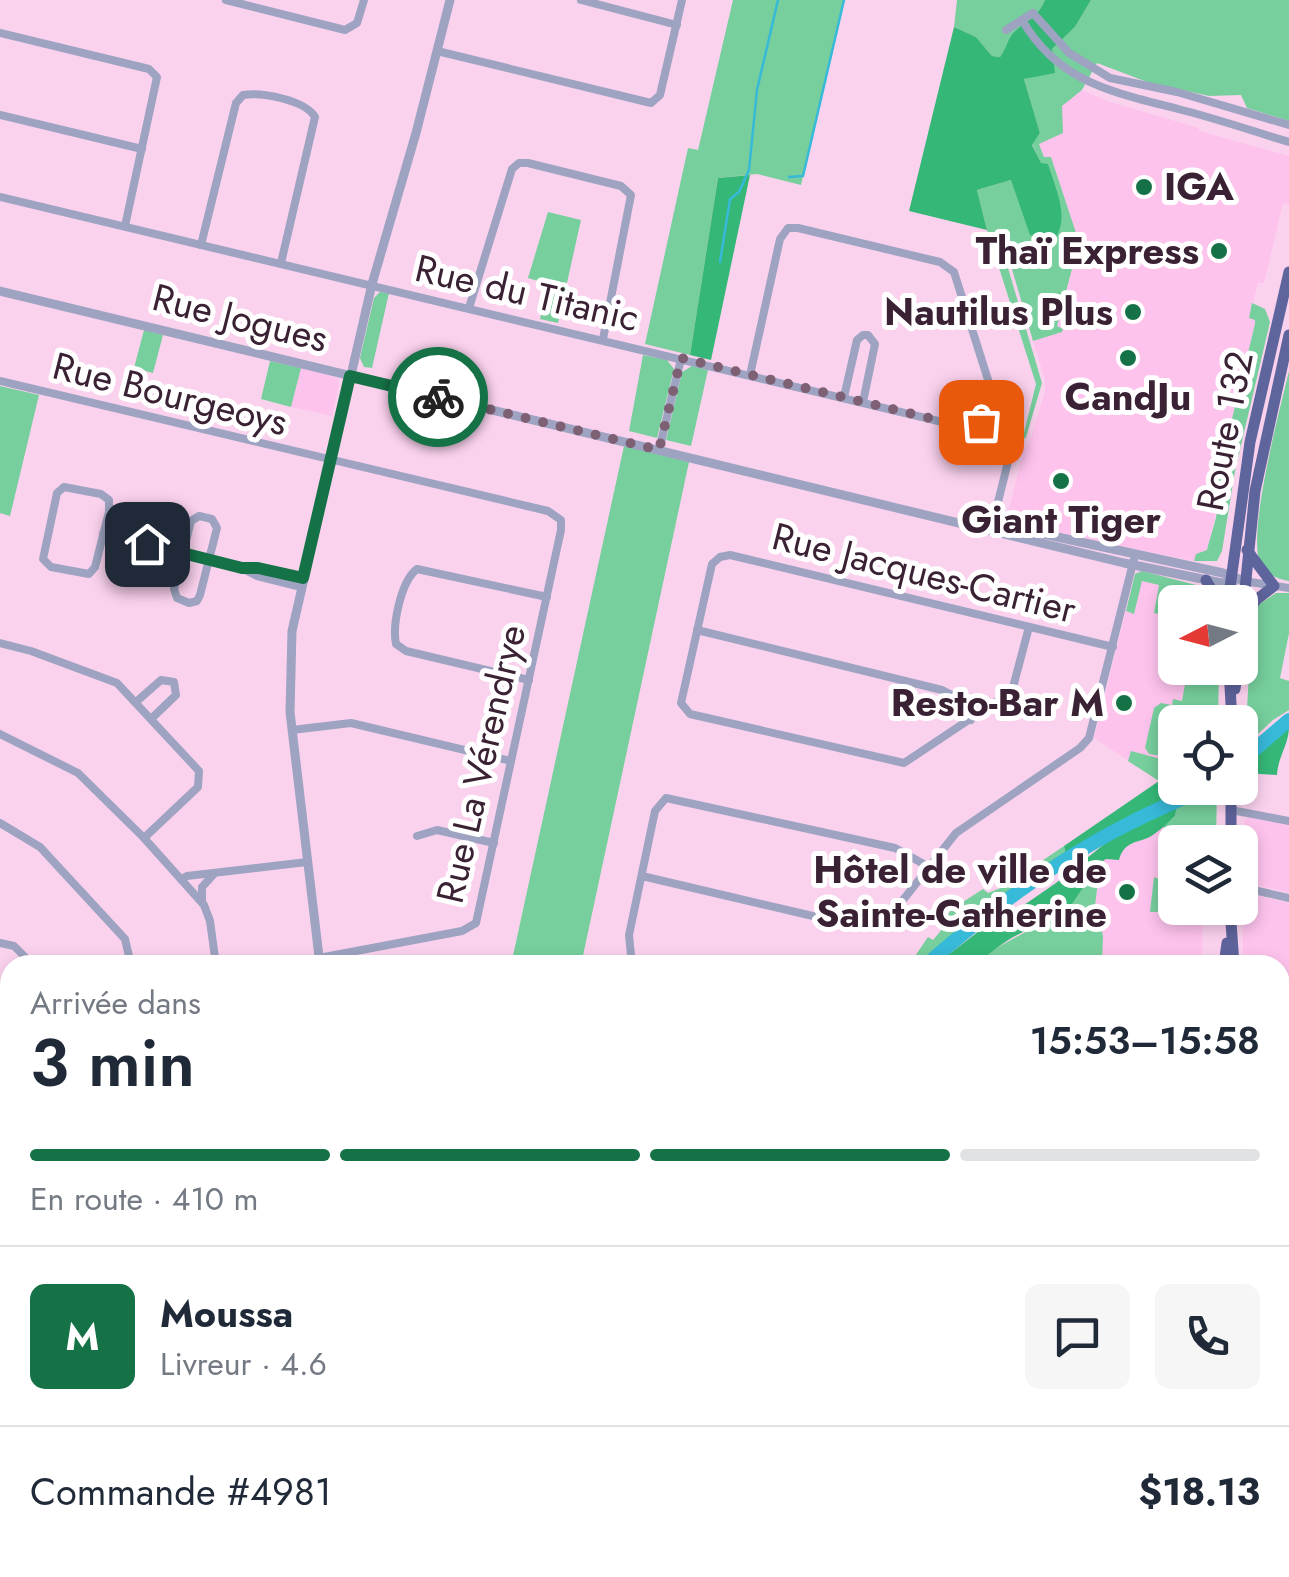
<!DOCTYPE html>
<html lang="fr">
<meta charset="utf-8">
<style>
:root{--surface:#fff;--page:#f6f6f7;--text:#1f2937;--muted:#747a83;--line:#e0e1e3;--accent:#157247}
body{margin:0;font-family:Jost,sans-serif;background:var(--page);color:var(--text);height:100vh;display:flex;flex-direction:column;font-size:38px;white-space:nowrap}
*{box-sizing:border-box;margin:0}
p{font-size:32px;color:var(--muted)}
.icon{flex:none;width:55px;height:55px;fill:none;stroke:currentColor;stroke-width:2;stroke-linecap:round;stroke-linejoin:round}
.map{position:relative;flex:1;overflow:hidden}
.drawer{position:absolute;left:0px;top:955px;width:1290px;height:622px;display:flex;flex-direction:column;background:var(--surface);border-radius:30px 30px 0 0;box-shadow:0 5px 15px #0003}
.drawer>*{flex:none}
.needle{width:65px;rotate:264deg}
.buttons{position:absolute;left:1158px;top:585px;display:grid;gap:20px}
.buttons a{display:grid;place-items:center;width:100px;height:100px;border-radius:15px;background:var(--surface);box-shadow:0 5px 15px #0003;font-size:50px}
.pin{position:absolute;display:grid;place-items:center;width:85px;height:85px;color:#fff;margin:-42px;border-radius:20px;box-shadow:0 5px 15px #0006}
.courier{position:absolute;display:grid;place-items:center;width:100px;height:100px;margin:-50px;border:8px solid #157247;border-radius:50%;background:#fff;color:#222;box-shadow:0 2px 12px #0007}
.overview em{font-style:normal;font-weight:600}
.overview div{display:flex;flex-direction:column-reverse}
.overview{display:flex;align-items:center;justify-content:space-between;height:170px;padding:0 30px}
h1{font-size:65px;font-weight:600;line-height:75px}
.bar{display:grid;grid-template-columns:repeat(4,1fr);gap:15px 10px;align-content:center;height:120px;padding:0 30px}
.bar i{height:12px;border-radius:8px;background:var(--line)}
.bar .current{background:var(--accent)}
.bar p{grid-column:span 4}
.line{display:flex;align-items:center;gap:25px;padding:0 30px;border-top:2px solid var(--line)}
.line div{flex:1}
.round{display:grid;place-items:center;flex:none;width:105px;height:105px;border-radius:15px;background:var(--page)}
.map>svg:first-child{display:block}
.built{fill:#fec3ed}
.green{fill:#77cf9d}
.forest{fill:#35b778}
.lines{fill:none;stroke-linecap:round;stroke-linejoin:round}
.stream{stroke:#37b9d8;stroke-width:2.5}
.river{stroke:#37b9d8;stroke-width:14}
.minor{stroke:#9da3c0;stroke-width:8}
.tertiary{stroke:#9da3c0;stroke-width:9}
.secondary{stroke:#7d84af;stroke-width:10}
.trunk{stroke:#5e649c;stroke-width:11}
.done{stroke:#7e6075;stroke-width:10;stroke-dasharray:0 18}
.route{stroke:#157247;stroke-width:12}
.poi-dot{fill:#157247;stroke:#fff;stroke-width:4}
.labels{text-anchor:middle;stroke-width:10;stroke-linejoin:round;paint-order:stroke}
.poi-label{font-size:38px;font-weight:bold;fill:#3a2234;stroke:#fff;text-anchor:end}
.street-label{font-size:38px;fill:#3a2234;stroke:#fff}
</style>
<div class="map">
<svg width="1289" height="1577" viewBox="0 0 1289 1577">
<rect width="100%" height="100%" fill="#fbd2ee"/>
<g class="built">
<path d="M1082,90L1110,102L1199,128V131L1289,156V204L1283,203L1264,283H1258L1249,317L1255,320V324L1216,481L1212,480L1218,489L1219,499L1207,550L1197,554L1194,561L1006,522L1023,451L1031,437L1045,391V380L1033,341L1062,332V329L1057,327L1079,242L1039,144L1062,118L1061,106Z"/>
<path d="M301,368L338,378L339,385L332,416L291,407Z"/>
<path d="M1139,571L1166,576L1175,617V668H1193L1186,722H1175V766L1159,781L1094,738L1135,574Z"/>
<path d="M1248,817L1289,825V893L1253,884L1244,878V821Z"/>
<path d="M1162,827H1166L1164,852L1175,876V908L1203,910L1202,965L1101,956L1103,936L1094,915L1100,863L1105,859L1119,860L1122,850Z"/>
<path d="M1256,895L1289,903V1111L1280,1109V965H1243V904L1250,896Z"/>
<path d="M1280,1129L1289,1131V1292L1280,1276Z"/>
<path d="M1280,1340L1289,1367V1577H1232V1568H1280Z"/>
</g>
<g class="green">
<path d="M733,0H844L801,185L757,174L718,178L690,355L645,344L688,148L698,150Z"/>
<path d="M957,0H1045C1039,16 1025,21 1013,33C1007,40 1006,49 1000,57L992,56L976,37L954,27Z"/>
<path d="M1091,0H1289V121L1247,108L1241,95L1209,96L1147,82L1097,63L1082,90L1062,106L1063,133L1039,144L1044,157H1051L1079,242L1057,326L1063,329L1062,332L1033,341L1002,235L1001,232L998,234L1042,383L1026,437L1022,441L1036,384L987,230L977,190L1011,180L1041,164L1032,144L1040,133L1024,79L1048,73L1052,49L1075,27Z"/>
<path d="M548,212L581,220L558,323L540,319L548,284L528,278Z"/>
<path d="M380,292L389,293L372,368L364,367L360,358L374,298Z"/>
<path d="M1252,303L1265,309L1270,322L1235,471L1222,551L1217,561H1194L1196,554L1207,550C1212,528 1227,498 1210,480H1217L1255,324V320L1249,318Z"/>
<path d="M144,330L163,335L153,373L134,368Z"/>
<path d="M643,355L667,360L674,369L657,438L629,431Z"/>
<path d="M270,361L301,368L291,407L261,399Z"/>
<path d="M692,366L708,370L691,446L666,440L682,372Z"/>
<path d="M1289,371V581C1276,579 1264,573 1259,559C1249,526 1280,409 1289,371Z"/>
<path d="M0,386L39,395L10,516L0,513Z"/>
<path d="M624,446L689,462L581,965H511Z"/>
<path d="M1142,571L1200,586L1215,602H1175V625L1171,624L1172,617L1154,613L1159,585L1142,581L1134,614L1126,611L1135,574Z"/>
<path d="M1276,593H1289V633L1280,678L1289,681V710L1273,720L1245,746L1252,617L1258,605Z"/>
<path d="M1188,668H1219L1218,722H1175V739L1169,757L1149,754L1145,748L1154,708L1161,703L1172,705L1173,699L1182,701Z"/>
<path d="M1131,751L1165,760L1175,753V788H1192L1162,801L1159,781L1128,761Z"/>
<path d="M1210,788H1217L1216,842H1175V876L1164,852L1166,828L1162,827L1175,816L1177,806Z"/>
<path d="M1064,846L1067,860L1050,875L967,928L922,965H909L928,937L933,940L944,927L941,923L952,909L983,889L988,893L1003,887Z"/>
<path d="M1100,863L1094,915L1098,916L1103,936L1102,965H976L991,951L1069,908Z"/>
<path d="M1154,877L1165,881L1175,891V908H1187L1188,911L1150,912Z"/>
<path d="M382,1568H450L448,1577H380Z"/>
</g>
<g class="forest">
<path d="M1045,0H1091L1075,27L1052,49L1055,73L1024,79L1040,133L1032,145L1041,163L1048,164C1056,191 1071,218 1053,242L1030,235L1011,180L977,190L987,230L909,211L954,27L976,37L992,56L1000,57C1006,49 1007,40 1013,33C1025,21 1039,16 1045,0Z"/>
<path d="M750,175L711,360L690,355L718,178Z"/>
<path d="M1289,726C1289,745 1278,756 1277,775L1245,773V764Z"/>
<path d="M1159,781L1162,801L1129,817L1067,860L1064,846Z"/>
<path d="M1177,806L1175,816C1166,824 1156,835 1145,839C1132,843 1123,845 1119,860L1106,859L1100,863L1059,923C1027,924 999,944 976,965H935L979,931L1005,918L1056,883L1123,829Z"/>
<path d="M1280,1276L1289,1292V1367L1280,1340Z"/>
</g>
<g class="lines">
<g class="stream">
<path d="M789,177L803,176L844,0"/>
<path d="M720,262L730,199L739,192L749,170L757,90L778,0"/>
</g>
<g class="river">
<path d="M1240,762L1289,720"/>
<path d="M926,965C986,912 1063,856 1134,821C1157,809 1181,800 1204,788"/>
<path d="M1280,1303L1289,1322"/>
<path d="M222,1577L230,1568"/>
</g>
<g class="minor">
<path d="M226,0L345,30L357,23L364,0"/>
<path d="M581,0L677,25"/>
<path d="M1022,20C1059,83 1113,92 1178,109C1215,118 1252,131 1289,142"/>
<path d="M1006,30L1033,13L1069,53L1110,78L1177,92L1289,125"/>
<path d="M0,33L149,69L157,77L125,226"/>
<path d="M437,51L651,103L660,95L682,0"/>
<path d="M0,115L142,149"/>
<path d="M0,197L1001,436L1007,440L1011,450L991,530"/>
<path d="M201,245L236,103L243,95C262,92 305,100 315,117L281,263"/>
<path d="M469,308L512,169L519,163H528L621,186L631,195L603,339"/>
<path d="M750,375L780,239L788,228H798L940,262L954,272L989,383L979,430"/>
<path d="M0,381L548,511L561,520V530L476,923L462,931L319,958"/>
<path d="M844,397L857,340L863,335H868L875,344L863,402"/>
<path d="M659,450L681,359"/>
<path d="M64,487L101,494L109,500V512L95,567L89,574L51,567L43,559L57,493Z"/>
<path d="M199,516L212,519L217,528L200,595L197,601L189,603L177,598L174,589L191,521Z"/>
<path d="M103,534L241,567L259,568L303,578"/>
<path d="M245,570L257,576L301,587"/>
<path d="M1244,581L1289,588"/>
<path d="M1029,627L1012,691L904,763L690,714L681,703L712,564L720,557L730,555L1113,647"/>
<path d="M697,630L942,690L954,696L971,720"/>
<path d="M0,643L31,651L117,683L199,771L198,787L144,838"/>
<path d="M529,680L406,651L396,644C392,625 401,581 417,569L547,597"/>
<path d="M136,702L161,680L174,682L176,695L151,719"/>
<path d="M292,730L351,723L511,761"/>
<path d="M0,734L78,773L144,838L204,905L210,921L216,965"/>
<path d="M1231,810L1289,821"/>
<path d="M0,823L40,847L125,939L131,965"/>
<path d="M417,836L437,830L494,843"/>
<path d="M642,876L860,927L884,924L956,833L1080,748L1089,738L1135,555"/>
<path d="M181,879L187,876L307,862"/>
<path d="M1240,887L1289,898"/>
<path d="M202,901V887L213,875"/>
<path d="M0,943L14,946L33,965"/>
<path d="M632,965L629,935L655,811L666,798L895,848L929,867"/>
<path d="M0,1351L10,1347"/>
<path d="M0,1444L10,1440"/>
<path d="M0,1537L10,1533"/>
<path d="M1027,1568L1038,1571L1048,1568"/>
<path d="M1124,1568L1156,1577"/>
<path d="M843,1573L862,1577"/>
<path d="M493,1577L495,1568"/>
<path d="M580,1577L582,1568"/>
<path d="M668,1577L670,1568"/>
<path d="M755,1577L757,1568"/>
<path d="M896,1577L901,1575"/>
</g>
<g class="tertiary">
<path d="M0,291L1124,563L1222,583L1233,582"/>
<path d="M999,530H1025L1223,573L1244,581"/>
<path d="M320,965L290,712L292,631L372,284L416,133L450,0"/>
<path d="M0,1245L10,1241"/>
<path d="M0,1258L10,1254"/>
<path d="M289,1577L291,1568"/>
<path d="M299,1577L302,1568"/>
</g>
<path class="secondary" d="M1280,1117L1289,1119"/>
<g class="trunk">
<path d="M1206,580L1218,602"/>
<path d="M1228,602L1250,442L1289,272"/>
<path d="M1241,619L1256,600L1274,586L1247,550"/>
<path d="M1240,638L1255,491L1289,335"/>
<path d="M1229,668L1232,722"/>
<path d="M1235,689L1238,668"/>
<path d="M1231,842V788"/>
<path d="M1230,908L1234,965"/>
<path d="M1224,965L1227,943"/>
<path d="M1219,1577V1568"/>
</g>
</g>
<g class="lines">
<path class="done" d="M438,397L659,450L681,358L979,430L981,422"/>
<path class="route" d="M147,544L242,568H258L303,578L350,376L438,397"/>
</g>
<g class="poi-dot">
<circle cx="1144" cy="187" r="10"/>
<circle cx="1219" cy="251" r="10"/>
<circle cx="1133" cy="312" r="10"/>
<circle cx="1128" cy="358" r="10"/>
<circle cx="1061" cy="481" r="10"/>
<circle cx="1124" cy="703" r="10"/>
<circle cx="1127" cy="892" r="10"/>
</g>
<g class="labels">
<g class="poi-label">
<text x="1164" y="200" text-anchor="start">IGA</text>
<text x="1199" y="264">Thaï Express</text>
<text x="1113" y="325">Nautilus Plus</text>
<text x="1128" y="410" text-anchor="middle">CandJu</text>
<text x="1061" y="533" text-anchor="middle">Giant Tiger</text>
<text x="1104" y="716">Resto-Bar M</text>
<text x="1107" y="883">Hôtel de ville de<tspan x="1107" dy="44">Sainte-Catherine</tspan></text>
</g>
<g class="street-label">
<text transform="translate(527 293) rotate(13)" y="13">Rue du Titanic</text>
<text transform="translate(240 318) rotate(14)" y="13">Rue Jogues</text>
<text transform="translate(170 394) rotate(14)" y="13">Rue Bourgeoys</text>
<text transform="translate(1225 431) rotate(-79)" y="13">Route 132</text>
<text transform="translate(924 573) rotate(14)" y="13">Rue Jacques-Cartier</text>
<text transform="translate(481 764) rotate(-77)" y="13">Rue La Vérendrye</text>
</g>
</g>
</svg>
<div class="buttons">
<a><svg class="needle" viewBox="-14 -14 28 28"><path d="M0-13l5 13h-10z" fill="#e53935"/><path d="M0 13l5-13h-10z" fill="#747a83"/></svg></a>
<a><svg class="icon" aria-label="locate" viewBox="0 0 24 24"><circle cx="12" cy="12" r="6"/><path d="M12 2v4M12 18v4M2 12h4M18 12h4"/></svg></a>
<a><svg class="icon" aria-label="layers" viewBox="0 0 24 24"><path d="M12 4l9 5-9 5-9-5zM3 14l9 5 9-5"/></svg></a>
</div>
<div class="pin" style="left:981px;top:422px;background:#ea580c"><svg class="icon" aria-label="bag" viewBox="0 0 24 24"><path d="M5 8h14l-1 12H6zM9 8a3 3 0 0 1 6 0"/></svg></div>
<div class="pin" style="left:147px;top:544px;background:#1f2937"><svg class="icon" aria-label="home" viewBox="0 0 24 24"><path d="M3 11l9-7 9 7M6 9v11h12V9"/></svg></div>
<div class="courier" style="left:438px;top:397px"><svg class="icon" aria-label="bike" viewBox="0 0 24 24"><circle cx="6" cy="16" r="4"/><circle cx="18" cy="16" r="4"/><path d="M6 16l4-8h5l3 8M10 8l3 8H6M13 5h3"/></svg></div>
<section class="drawer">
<div class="overview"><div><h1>3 min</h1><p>Arrivée dans</p></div><em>15:53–15:58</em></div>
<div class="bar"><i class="current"></i><i class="current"></i><i class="current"></i><i></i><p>En route · 410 m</p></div>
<div class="line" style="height:180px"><b class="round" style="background:var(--accent);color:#fff">M</b><div><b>Moussa</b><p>Livreur · 4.6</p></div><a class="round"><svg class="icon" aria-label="chat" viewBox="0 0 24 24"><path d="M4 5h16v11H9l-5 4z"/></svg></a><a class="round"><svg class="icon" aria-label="phone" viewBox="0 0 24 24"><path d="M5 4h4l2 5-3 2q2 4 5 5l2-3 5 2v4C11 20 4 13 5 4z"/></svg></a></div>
<div class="line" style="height:130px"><div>Commande #4981</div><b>$18.13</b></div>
</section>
</div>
